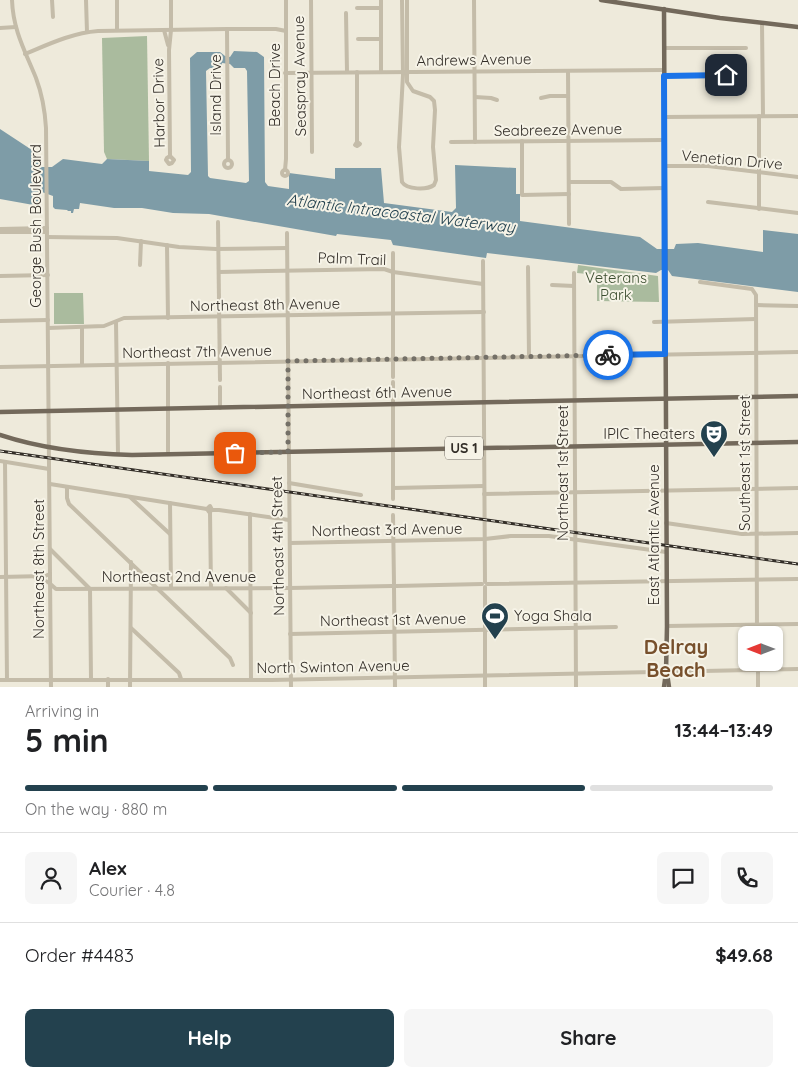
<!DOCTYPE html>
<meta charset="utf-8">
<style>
:root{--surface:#fff;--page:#f6f6f6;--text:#202124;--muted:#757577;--line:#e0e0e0;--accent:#23414e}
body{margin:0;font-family:Quicksand,sans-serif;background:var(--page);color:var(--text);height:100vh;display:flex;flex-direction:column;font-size:19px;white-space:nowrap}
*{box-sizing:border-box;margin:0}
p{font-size:16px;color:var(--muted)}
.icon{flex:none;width:28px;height:28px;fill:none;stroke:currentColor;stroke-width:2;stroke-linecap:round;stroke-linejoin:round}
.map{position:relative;height:687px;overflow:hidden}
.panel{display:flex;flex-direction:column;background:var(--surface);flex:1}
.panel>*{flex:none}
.needle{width:32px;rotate:270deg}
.buttons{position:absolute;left:738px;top:626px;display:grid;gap:10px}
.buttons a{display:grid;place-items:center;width:45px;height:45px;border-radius:8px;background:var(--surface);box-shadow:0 1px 4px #0004;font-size:25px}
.pin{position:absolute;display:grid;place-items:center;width:42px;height:42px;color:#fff;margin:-21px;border-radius:10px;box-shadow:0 2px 8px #0006}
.courier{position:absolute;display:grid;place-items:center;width:50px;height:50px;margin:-25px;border:4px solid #1a73e8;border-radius:50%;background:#fff;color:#222;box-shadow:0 1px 6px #0007}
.overview em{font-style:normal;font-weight:700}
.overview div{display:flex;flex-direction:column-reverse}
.overview{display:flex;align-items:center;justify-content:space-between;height:85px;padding:0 25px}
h1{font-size:32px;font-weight:700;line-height:38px}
.bar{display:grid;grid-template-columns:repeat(4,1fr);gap:8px 5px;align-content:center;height:60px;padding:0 25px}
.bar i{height:6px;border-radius:4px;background:var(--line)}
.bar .active{background:var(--accent)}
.bar p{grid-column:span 4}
.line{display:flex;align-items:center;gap:12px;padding:0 25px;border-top:1px solid var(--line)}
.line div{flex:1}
.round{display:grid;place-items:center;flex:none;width:52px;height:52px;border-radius:8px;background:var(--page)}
.action{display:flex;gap:10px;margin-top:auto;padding:10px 25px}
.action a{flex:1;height:58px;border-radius:8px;background:var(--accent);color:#fff;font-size:20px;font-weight:700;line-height:58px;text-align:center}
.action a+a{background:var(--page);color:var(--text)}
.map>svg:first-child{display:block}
.green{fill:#aabb9e}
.water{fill:#7e9ca7;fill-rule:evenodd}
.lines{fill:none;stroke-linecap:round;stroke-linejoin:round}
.minor{stroke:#c4bca9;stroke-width:4}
.major{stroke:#73695b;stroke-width:4.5}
.rail-casing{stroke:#332e28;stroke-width:3}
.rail{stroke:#f6f3e7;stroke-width:1;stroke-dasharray:4;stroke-linecap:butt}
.done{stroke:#747067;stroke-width:5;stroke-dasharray:0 9}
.route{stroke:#1a73e8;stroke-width:6}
.labels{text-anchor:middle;stroke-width:4;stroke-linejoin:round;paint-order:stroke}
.shield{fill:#f6f3e7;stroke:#6e6961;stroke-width:1}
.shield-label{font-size:14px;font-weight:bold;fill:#332e28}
.street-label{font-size:15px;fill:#332e28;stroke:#f6f3e7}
.park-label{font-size:15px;fill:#3b4d2f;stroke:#f6f3e7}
.poi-label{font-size:15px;fill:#332e28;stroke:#f6f3e7;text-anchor:end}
.water-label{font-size:16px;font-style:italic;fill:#23414e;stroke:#f6f3e7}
.district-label{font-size:20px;font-weight:bold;fill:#77502c;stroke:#f6f3e7}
</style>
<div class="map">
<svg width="798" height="687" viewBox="0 0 798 687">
<rect width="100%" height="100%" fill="#eeeadb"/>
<g class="green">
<path d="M147,36L149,161L107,159L104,152L102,38Z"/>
<path d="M578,265L658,276L659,302L597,301V275L577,273Z"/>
<path d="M54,293H83L84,324H54Z"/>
</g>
<path class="water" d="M234,51L257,52L264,57L265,182L268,186L289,189V173L335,179V168H381L384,203L452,212L456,208L455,165L516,168V194H520V221L640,237L657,249H674L676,244L698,243L763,252V230L798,234V292L672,276L668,270H661L656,273L487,253L486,258L393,245L391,240L337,234L336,236L209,214L173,213L142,208H114L80,203L79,209H74L73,213H71V211H68L67,210L55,209L53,207V196L42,192L40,194L39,206L0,199V129L35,152L42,167H52L63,159L102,164L107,159L149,161V171L188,175L191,172L190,58L197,52H220L225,56L230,57ZM222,63L230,64L234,68H245L247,71L249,181L246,183L210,178L208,176L206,71L210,68H221Z"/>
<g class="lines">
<g class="minor">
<path d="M12,0C13,30 25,51 36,78C42,94 45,111 46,128L51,687"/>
<path d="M52,0L53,17"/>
<path d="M86,0L87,32"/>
<path d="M117,0V30"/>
<path d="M311,0L312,152"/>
<path d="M381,0V72"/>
<path d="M402,0L403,75L399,147L402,182C407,190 427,190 434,185L436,180L433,147L435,110L434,101L430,97L413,91L407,82V0"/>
<path d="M474,0L475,142"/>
<path d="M357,8H381"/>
<path d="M346,13L347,72"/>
<path d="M762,23L763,116"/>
<path d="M0,28L16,27"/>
<path d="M227,29L228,160"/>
<path d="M164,30L168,45"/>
<path d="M358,39H381"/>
<path d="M664,48H746"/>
<path d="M25,54C49,44 72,33 98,31L227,29H276L286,31"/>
<path d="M568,71L569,224"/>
<path d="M357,72V142"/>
<path d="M285,73L664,70"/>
<path d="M664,76L735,75"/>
<path d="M475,97L491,98L497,100"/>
<path d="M541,98L550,96H568"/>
<path d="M759,116V209"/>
<path d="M664,117L798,116"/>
<path d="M522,141V195L569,194"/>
<path d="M357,142L360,144L357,146L355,145Z"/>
<path d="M451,142L664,140"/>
<path d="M170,156L167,158L166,160L169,164L172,163L174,160L170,156L169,50L171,30V0"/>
<circle cx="228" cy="164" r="4"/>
<path d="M664,166H708L798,177"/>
<circle cx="285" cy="173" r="3"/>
<path d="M285,170L286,159V0"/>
<path d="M569,182H611L621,189L664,188"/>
<path d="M708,202L798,213"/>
<path d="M218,222L220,380"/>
<path d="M0,229L47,228"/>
<path d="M0,232H47"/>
<path d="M287,233L291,687"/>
<path d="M47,237L117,238L179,247L216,249L287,248"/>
<path d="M167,245L168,318"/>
<path d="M393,253V377"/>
<path d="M483,261L485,582"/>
<path d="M140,265L141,241"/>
<path d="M528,267L529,357"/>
<path d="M219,272L384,269L393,272L483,284"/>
<path d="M574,273L576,687"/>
<path d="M0,276L48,275"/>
<path d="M700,282L752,289L756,295L757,635"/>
<path d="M552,285L574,286"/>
<path d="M756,305L798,306"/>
<path d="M0,321L48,320"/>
<path d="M116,322L118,454"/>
<path d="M654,322L756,319"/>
<path d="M82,327V365"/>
<path d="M48,328L104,326L124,318L484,312"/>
<path d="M168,363V454"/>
<path d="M0,367L798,352"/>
<path d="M393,382V499"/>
<path d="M220,387V408"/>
<path d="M0,461L49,469"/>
<path d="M5,462L7,680"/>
<path d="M289,483L361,495"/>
<path d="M50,484L207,509"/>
<path d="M67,488V498L69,504L230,658L233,665"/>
<path d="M393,488L484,486"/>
<path d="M484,494L798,488"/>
<path d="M130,497L170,534"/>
<path d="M170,503L171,588"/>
<path d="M212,510L210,506L207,509L209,512L212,510H219L289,520"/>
<path d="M210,512L211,588"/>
<path d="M250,514L251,680"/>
<path d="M393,515L394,584"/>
<path d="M666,523L742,534L798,533"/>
<path d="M290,543L485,539L511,536H549L666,552"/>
<path d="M50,549L90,589L91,679"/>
<path d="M0,577L45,576L50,574"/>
<path d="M35,577L48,582L56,589L290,588L392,586"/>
<path d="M487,584L798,579"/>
<path d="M396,586L482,584"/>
<path d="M485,587V687"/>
<path d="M226,588L251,613"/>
<path d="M394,588L395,687"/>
<path d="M667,626L798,624"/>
<path d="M131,628L179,673L181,679"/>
<path d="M290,634L616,627"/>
<path d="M758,662V687"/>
<path d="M108,679V687"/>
<path d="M0,680H272L798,669"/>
<path d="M130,687L131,562"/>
</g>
<g class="major">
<path d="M601,0L720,18L798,27"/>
<path d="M0,412L798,396"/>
<path d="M0,435C42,449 88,454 132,455L798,442"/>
<path d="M667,673L669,687"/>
<path d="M664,687L666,672L667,626L664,9"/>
</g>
<g class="rail-casing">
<path id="rail" d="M0,451L798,564"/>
</g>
<use href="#rail" class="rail"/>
</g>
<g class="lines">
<path class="done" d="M235,453L288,452V361L608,355"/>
<path class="route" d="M608,355L665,354L664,76L726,75"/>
</g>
<defs>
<g id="theatre-pin" transform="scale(1.4375)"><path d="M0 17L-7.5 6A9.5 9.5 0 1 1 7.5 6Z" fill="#23414e" stroke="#f6f3e7"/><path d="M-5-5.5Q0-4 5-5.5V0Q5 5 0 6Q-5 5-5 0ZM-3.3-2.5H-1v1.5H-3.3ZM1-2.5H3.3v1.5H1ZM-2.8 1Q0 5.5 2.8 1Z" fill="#fff"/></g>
<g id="stadium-pin" transform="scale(1.4375)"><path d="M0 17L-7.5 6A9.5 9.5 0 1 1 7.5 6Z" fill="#23414e" stroke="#f6f3e7"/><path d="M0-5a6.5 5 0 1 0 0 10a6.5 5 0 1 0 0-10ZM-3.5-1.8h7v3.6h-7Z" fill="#fff"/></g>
</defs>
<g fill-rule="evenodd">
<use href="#theatre-pin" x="714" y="434"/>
<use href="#stadium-pin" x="495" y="616"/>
</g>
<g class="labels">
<rect class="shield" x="445" y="436.5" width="38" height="23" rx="4"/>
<g class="shield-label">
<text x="464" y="453">US 1</text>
</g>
<g class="street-label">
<text transform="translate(474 60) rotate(-1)" y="5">Andrews Avenue</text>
<text transform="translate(300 76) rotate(-91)" y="5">Seaspray Avenue</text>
<text transform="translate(275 85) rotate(-90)" y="5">Beach Drive</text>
<text transform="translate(216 95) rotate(-90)" y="5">Island Drive</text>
<text transform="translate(159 103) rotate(-91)" y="5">Harbor Drive</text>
<text transform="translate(558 130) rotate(-1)" y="5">Seabreeze Avenue</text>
<text transform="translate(732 160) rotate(5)" y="5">Venetian Drive</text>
<text transform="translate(36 226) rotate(-90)" y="5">George Bush Boulevard</text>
<text transform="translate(352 259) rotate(2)" y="5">Palm Trail</text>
<text transform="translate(265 305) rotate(-1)" y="5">Northeast 8th Avenue</text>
<text transform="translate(197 352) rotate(-1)" y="5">Northeast 7th Avenue</text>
<text transform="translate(377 393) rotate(-1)" y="5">Northeast 6th Avenue</text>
<text transform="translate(745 463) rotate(-90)" y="5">Southeast 1st Street</text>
<text transform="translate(563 473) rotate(-90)" y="5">Northeast 1st Street</text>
<text transform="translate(387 530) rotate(-1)" y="5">Northeast 3rd Avenue</text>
<text transform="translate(654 535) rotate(-90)" y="5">East Atlantic Avenue</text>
<text transform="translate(278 546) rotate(-91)" y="5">Northeast 4th Street</text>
<text transform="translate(39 569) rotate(-90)" y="5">Northeast 8th Street</text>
<text x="179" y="582">Northeast 2nd Avenue</text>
<text transform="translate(393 620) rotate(-1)" y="5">Northeast 1st Avenue</text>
<text transform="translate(333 667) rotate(-1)" y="5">North Swinton Avenue</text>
</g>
<g class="park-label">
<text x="616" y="283">Veterans<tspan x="616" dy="17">Park</tspan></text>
</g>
<g class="poi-label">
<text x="695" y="439">IPIC Theaters</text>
<text x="514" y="621" text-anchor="start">Yoga Shala</text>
</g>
<g class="water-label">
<text transform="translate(401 213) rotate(7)" y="6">Atlantic Intracoastal Waterway</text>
</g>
<g class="district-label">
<text x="676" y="654">Delray<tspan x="676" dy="23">Beach</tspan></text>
</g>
</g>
</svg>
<div class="buttons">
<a><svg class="needle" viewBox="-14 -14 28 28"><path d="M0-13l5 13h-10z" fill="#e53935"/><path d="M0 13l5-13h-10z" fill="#757577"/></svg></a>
</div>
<div class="pin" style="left:235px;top:453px;background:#ea580c"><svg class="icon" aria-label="bag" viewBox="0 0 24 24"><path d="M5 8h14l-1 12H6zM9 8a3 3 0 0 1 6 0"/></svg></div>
<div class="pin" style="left:726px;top:75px;background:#1f2937"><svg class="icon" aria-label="home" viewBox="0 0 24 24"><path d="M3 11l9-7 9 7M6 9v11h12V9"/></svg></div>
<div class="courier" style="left:608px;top:355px"><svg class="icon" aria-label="bike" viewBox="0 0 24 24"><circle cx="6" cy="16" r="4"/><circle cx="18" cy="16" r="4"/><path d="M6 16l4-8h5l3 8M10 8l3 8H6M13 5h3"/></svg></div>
</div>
<section class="panel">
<div class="overview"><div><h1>5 min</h1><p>Arriving in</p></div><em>13:44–13:49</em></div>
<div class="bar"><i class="active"></i><i class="active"></i><i class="active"></i><i></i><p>On the way · 880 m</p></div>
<div class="line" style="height:90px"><a class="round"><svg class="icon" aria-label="person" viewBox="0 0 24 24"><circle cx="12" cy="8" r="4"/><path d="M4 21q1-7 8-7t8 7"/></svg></a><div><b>Alex</b><p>Courier · 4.8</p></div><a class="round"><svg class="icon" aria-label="chat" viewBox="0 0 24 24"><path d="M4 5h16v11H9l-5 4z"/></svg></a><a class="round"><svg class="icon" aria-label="phone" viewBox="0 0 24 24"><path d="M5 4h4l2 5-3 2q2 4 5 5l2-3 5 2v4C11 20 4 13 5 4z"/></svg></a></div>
<div class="line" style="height:65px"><div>Order #4483</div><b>$49.68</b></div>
<div class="action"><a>Help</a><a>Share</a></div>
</section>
